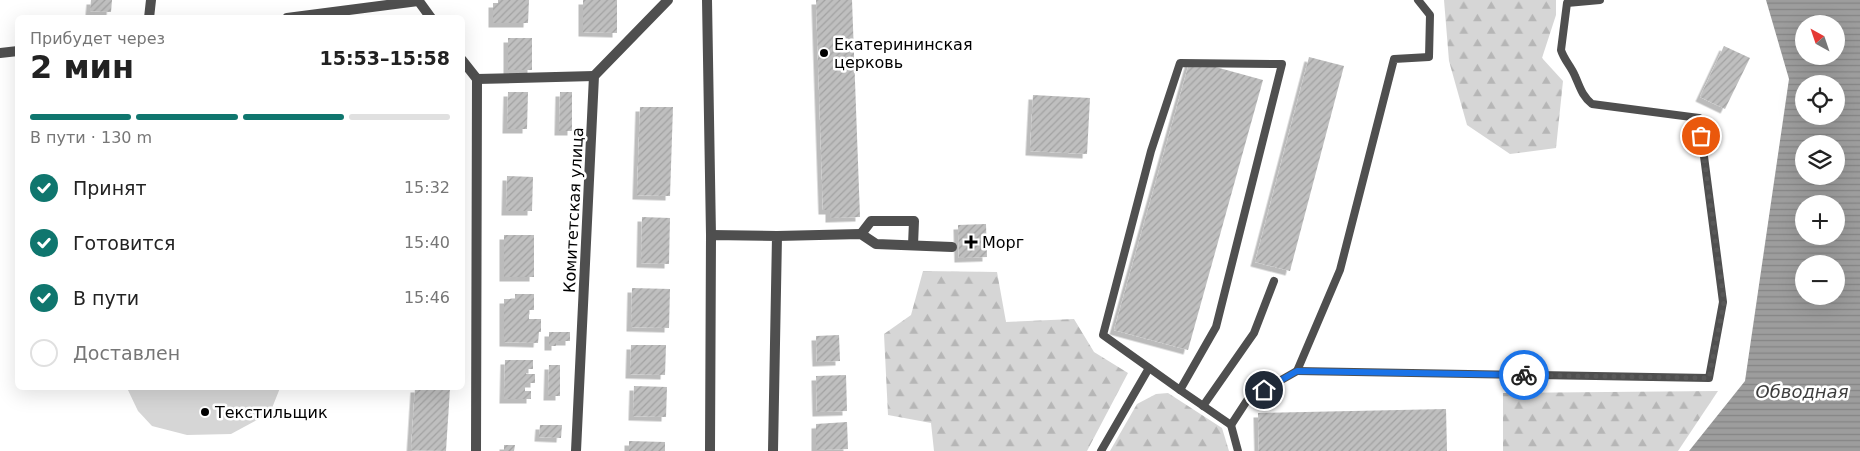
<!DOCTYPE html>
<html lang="ru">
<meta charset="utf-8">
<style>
:root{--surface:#fff;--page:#f2f2f2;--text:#222;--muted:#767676;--line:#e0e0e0;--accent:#0f766e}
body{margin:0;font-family:"DejaVu Sans",sans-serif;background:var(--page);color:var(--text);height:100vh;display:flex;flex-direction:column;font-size:19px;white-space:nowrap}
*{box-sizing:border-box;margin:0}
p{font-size:16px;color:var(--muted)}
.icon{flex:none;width:28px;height:28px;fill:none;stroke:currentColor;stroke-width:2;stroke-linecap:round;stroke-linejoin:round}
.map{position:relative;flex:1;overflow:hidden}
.sheet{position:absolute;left:15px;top:15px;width:450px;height:375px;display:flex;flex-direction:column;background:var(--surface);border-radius:8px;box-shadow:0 5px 20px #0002}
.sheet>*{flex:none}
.needle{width:32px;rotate:320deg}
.fabs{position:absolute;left:1795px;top:15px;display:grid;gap:10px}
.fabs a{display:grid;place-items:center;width:50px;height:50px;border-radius:50%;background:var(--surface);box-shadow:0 5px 20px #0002;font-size:25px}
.pin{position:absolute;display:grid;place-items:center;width:42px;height:42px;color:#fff;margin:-21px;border:2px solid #fff;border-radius:50%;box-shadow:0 1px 5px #0007}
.courier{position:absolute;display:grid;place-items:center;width:50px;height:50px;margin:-25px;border:4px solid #1a73e8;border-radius:50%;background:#fff;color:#222;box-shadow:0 1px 6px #0007}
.head em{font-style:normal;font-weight:700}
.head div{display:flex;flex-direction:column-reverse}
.head{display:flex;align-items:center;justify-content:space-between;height:85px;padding:0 15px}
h1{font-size:32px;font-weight:700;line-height:38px}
.bar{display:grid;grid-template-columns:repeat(4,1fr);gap:8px 5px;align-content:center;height:60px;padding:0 15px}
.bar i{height:6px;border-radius:4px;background:var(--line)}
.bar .active{background:var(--accent)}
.bar p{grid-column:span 4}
ol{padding:0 15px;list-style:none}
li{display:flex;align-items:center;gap:15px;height:55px}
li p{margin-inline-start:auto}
li .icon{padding:5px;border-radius:50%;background:var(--accent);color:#fff;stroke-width:4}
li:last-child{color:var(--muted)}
li i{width:28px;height:28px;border:2px solid var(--line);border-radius:50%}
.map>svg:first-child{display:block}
.forest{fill:url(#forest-firs)}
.garden{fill:#d6d6d6}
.water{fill:url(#water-rules);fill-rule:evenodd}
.building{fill:url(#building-hatch);filter:url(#shadow)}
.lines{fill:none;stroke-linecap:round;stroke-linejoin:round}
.service{stroke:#4f4f4f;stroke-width:8}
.minor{stroke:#4f4f4f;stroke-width:10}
.tertiary{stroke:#4f4f4f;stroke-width:10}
.done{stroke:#595959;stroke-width:5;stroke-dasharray:0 9}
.route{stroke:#1a73e8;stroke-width:6}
.poi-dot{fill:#000;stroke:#fff;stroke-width:2}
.labels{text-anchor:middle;stroke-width:5;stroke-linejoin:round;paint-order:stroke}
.poi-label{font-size:16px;fill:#000;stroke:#fff;text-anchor:start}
.street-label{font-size:16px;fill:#000;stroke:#fff}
.water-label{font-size:18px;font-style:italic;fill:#3e3e3e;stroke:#fff}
</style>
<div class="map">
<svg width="1860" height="451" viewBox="0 0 1860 451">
<defs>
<pattern id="forest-firs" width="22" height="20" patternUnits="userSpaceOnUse" patternTransform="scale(1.25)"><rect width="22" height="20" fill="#d6d6d6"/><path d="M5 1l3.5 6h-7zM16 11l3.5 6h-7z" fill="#b6b6b6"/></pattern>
<pattern id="water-rules" width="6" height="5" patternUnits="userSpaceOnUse" patternTransform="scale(1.25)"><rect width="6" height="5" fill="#9d9d9d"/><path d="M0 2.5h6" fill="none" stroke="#858585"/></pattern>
<pattern id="building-hatch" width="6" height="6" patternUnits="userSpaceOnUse" patternTransform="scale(1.25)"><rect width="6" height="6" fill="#bfbfbf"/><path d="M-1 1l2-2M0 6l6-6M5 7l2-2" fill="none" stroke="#a2a2a2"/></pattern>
<filter id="shadow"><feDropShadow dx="-4.5" dy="4.5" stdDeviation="0" flood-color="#0004"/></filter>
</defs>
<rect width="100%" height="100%" fill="#fff"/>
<g class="forest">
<path d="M1444,0H1556V15L1542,58L1563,81L1556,148L1510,154L1467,125L1449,61Z"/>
<path d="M923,271L997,272L1006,322L1074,319L1094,352L1128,373L1087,451H934L931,423L888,415L884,334L911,315Z"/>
<path d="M1718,391L1678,451H1503V393Z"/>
<path d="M1168,393L1222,428L1229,451H1110L1137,404L1156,394Z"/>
</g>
<path class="garden" d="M127,388H280L270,413L231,434L187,435L152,426L138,411Z"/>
<path class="water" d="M1766,0H1860V451H1689L1745,381L1789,79ZM1804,24H1836V56H1804ZM1804,84H1836V116H1804ZM1804,144H1836V176H1804ZM1804,204H1836V236H1804ZM1804,264H1836V296H1804Z"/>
<g class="building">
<path d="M91,0H112L111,12L90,11Z"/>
<path d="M498,0H529L528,23H493V3H498Z"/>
<path d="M583,0H617V33L583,32Z"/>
<path d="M816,0H852L860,217L830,218V210H823Z"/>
<rect x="508" y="38" width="24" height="32"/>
<path d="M1724,46L1750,58L1725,109L1700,97Z"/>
<path d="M1309,57L1344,66L1290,271L1255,262Z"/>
<path d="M1190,60L1263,80L1188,350L1114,330Z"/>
<path d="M508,92H528L527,129H507Z"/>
<path d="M560,92H572V131H559Z"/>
<path d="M1033,95L1090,98L1087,154L1030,151Z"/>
<path d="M640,107H673L670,196L637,195Z"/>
<path d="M507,176L533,177L532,211H506Z"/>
<path d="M642,217L670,218L669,264L641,263Z"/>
<path d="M986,224L987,257L959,258L958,225Z"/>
<rect x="504" y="235" width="30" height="42"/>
<path d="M632,288L670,289L669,328L631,327Z"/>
<path d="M515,294H534V310H529V319H541V332H539L538,343L504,342V299H515Z"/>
<path d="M549,332H570V341H556V346H549Z"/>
<path d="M839,335L840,361L817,362L816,336Z"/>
<path d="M631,345H666L665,375L630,374Z"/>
<path d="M505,360H533V369H526V374H535V383H525V391H531V399H504Z"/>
<path d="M549,365H560V396H548Z"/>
<path d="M846,375L847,411L817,412L816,376Z"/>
<path d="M634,386L667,387L666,417L633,416Z"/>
<path d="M415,388H450L446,451L411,450Z"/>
<path d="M1446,409L1447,451H1259L1258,413Z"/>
<path d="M847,422L848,449L816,450V424Z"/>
<path d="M540,425H562L561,438L539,437Z"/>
<path d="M629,441L665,442V451H629Z"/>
<path d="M504,445H515L514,451H504Z"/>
</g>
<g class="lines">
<g class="service">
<path d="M1180,63L1282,64L1216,327L1180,390L1103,335L1151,151Z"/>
<path d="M1297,371L1709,378L1723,302L1699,118L1592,104C1582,96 1580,87 1575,76C1571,66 1564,60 1561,50L1567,3L1600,0"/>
<path d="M1180,390L1231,425L1238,451"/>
<path d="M1203,406L1254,333L1274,281"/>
<path d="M1231,425L1248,399L1297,371L1340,270L1394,59L1429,57L1430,15L1418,0"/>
<path d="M1101,451L1149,368"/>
</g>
<g class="minor">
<path d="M418,0L431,18"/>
<path d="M707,0L711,235"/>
<path d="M149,18L151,0"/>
<path d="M287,18L418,1"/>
<path d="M0,53L18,51"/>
<path d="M462,60L477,79L594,76"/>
<path d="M861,234L871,221H914L913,245"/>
<path d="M777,236L861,234L876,244L952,247"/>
<path d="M476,451L477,79"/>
<path d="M710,451L711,235L777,236L773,451"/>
</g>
<path class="tertiary" d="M576,451L594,76L668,0"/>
</g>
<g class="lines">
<path class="done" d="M1524,375L1709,378L1724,302L1701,136"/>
<path class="route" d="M1264,390L1297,371L1524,375"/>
</g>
<g class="poi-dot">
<circle cx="824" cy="53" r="5"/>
<path d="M968.5 234.5h5v5h5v5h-5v5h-5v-5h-5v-5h5z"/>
<circle cx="205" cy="412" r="5"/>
</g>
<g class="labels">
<g class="poi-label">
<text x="834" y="50">Екатерининская<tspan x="834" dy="18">церковь</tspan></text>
<text x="982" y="248">Морг</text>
<text x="215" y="418">Текстильщик</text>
</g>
<g class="street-label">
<text transform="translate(573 210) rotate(-87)" y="6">Комитетская улица</text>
</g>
<g class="water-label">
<text x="1802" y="398">Обводная</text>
</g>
</g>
</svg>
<div class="fabs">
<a><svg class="needle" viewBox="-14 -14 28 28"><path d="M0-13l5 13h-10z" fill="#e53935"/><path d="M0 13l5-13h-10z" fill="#767676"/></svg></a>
<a><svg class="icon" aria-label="locate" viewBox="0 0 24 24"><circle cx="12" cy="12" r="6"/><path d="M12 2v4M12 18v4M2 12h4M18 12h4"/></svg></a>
<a><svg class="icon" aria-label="layers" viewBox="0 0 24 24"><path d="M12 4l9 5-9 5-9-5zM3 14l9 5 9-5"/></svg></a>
<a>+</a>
<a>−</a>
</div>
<div class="pin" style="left:1701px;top:136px;background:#ea580c"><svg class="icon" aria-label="bag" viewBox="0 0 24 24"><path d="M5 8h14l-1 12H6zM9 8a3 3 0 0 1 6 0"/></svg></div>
<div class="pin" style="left:1264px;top:390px;background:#1f2937"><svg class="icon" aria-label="home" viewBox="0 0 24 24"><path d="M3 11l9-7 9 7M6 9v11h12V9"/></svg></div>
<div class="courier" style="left:1524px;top:375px"><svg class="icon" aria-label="bike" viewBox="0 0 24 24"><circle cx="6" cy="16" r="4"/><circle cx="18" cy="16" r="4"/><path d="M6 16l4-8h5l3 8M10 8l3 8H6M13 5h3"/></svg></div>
<section class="sheet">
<div class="head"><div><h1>2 мин</h1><p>Прибудет через</p></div><em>15:53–15:58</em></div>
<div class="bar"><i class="active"></i><i class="active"></i><i class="active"></i><i></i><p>В пути · 130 m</p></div>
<ol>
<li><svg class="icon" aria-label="check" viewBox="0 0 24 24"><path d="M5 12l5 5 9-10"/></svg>Принят<p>15:32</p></li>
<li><svg class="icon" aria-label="check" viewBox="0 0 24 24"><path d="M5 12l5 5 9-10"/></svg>Готовится<p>15:40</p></li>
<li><svg class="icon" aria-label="check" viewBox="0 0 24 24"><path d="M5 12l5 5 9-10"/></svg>В пути<p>15:46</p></li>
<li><i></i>Доставлен</li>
</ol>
</section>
</div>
